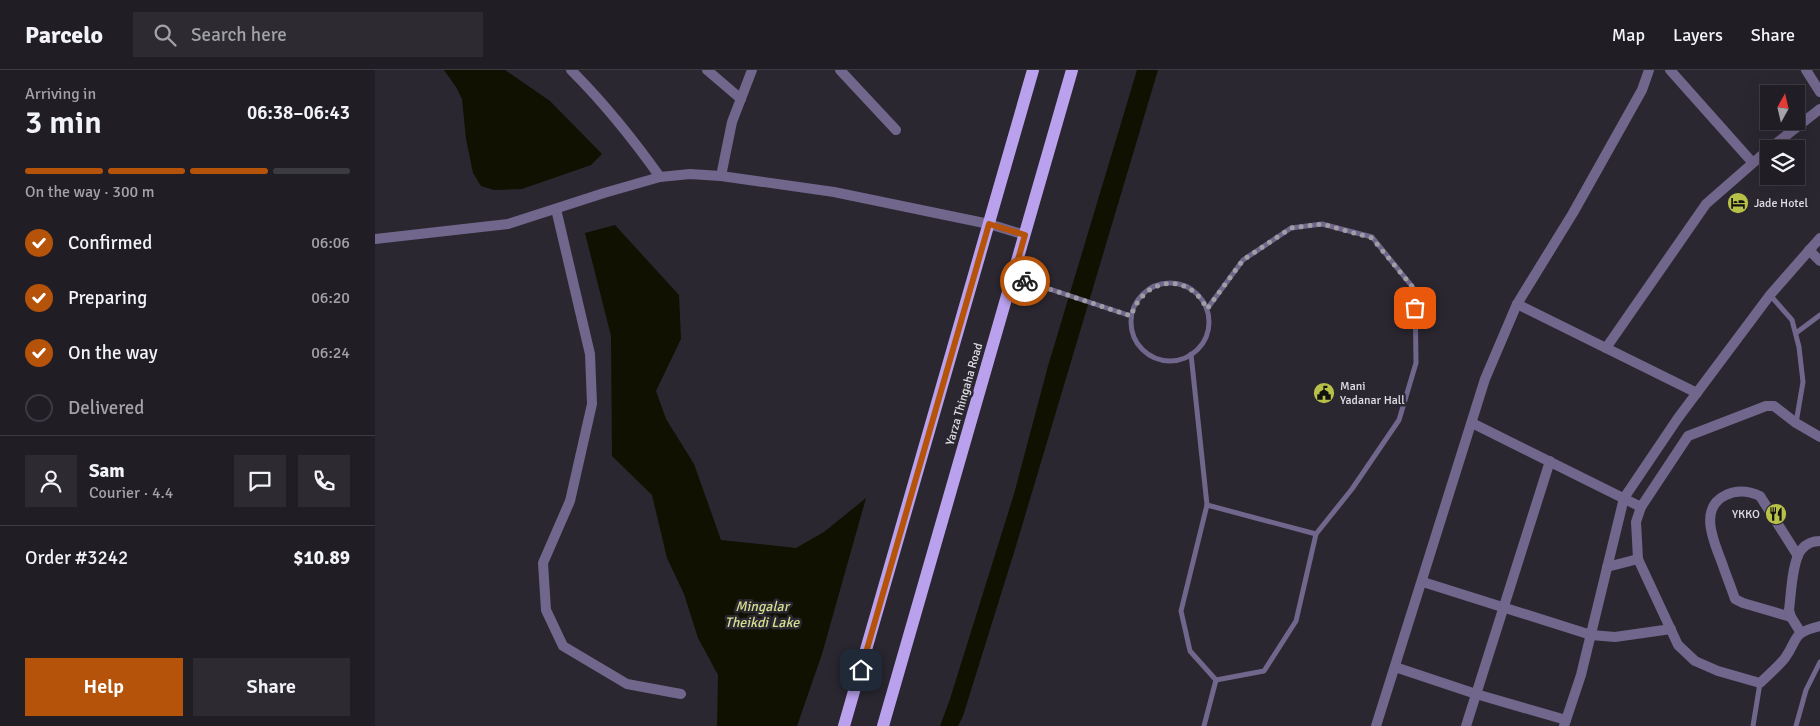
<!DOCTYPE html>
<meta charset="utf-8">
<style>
:root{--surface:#201d25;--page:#2d2a32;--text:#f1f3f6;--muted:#a2a2a7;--line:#3d3b42;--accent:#b45309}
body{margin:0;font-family:Signika,sans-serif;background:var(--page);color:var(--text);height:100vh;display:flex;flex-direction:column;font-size:19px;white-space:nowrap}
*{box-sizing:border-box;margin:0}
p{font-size:16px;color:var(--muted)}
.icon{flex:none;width:28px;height:28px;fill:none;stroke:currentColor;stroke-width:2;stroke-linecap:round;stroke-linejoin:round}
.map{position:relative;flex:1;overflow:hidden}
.panel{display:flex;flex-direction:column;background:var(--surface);width:375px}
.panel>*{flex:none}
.needle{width:32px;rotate:8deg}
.controls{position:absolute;left:1385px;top:15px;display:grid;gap:10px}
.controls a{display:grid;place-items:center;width:45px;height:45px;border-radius:0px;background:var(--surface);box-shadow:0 5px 20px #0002,0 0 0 1px var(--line);font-size:25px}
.pin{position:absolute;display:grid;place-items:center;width:42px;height:42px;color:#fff;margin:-21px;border-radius:10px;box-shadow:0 2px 8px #0006}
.courier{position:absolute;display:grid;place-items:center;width:50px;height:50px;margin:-25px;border:4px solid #b45309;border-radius:50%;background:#fff;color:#222;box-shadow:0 1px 6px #0007}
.headline em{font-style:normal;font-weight:600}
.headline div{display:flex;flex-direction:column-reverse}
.headline{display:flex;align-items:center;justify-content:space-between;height:85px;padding:0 25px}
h1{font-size:32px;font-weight:600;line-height:38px}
.bar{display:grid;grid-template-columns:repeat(4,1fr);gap:8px 5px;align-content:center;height:60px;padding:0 25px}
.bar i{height:6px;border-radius:4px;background:var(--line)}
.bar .on{background:var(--accent)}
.bar p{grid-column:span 4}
.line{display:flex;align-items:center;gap:12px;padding:0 25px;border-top:1px solid var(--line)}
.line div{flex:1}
.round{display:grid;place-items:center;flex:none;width:52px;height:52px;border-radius:0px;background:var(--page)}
ol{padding:0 25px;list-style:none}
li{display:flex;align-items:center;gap:15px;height:55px}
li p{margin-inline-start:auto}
li .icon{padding:5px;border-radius:50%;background:var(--accent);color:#fff;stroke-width:4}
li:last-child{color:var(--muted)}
li i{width:28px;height:28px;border:2px solid var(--line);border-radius:50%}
.primary-button{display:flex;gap:10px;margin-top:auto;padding:10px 25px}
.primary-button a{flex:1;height:58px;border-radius:0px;background:var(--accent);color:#fff;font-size:20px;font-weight:600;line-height:58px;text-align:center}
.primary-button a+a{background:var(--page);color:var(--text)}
header{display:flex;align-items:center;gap:30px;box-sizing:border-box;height:70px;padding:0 25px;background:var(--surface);border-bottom:1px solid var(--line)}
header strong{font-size:24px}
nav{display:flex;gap:28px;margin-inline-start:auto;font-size:18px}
.search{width:350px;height:45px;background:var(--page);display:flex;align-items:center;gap:12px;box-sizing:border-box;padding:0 18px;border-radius:0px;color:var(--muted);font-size:19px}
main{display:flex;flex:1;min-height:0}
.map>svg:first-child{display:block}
.water{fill:#101100}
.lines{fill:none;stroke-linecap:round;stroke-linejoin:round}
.service{stroke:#71668b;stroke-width:5}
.minor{stroke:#71668b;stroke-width:10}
.primary{stroke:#baa1ed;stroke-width:12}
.done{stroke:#a09ea5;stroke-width:5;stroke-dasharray:0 9}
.route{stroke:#b45309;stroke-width:6}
.labels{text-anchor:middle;stroke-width:5;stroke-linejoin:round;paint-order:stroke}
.poi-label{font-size:12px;fill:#e0dee4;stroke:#2a2731;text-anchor:start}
.street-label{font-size:12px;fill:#e0dee4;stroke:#2a2731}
.water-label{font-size:14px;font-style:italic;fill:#d5dd8f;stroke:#2a2731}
</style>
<header>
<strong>Parcelo</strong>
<div class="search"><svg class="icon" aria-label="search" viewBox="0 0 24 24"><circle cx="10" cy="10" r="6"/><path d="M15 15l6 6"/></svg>Search here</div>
<nav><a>Map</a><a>Layers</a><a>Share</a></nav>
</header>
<main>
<section class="panel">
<div class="headline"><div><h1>3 min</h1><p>Arriving in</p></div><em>06:38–06:43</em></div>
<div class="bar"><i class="on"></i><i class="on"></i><i class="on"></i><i></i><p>On the way · 300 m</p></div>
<ol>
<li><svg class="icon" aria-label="check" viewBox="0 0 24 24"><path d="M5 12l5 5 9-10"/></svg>Confirmed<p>06:06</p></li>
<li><svg class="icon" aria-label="check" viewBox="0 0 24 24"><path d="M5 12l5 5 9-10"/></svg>Preparing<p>06:20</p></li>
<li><svg class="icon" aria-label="check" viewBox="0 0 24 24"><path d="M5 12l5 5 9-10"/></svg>On the way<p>06:24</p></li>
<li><i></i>Delivered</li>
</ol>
<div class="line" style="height:90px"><a class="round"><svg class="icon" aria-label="person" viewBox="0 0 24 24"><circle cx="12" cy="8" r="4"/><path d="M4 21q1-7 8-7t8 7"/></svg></a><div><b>Sam</b><p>Courier · 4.4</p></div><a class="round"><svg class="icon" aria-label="chat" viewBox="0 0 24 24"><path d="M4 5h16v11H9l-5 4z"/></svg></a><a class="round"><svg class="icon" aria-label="phone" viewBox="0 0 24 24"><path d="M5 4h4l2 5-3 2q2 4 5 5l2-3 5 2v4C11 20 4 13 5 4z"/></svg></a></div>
<div class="line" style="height:65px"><div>Order #3242</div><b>$10.89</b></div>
<div class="primary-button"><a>Help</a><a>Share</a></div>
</section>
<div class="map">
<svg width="1445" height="656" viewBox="0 0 1445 656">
<rect width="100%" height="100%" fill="#2a2731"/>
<g class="water">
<path d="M69,0H130L175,31L227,84L216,95L147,119L119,120L106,116L98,103L91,69L87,29L81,17Z"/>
<path d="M762,0H783L641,476L588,646L583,656H565L575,629L639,424L673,296Z"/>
<path d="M240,155L304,225L306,269L281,321L291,349L319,394L346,470L421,478L449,462L491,428L447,584L422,656H342L343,605L323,568L309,524L292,488L277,425L237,386L236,266L210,163Z"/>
</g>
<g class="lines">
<g class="service">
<path d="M638,207L756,246"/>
<circle cx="795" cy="252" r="39"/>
<path d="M1395,225L1417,250L1424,277L1428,312L1421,353"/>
<path d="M1421,263L1445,245"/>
<path d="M816,284L832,435L941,464L977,419L1024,350L1041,293L1040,220L997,167L947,154L916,158L868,190L832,239"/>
<path d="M832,435L806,541L815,581L841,610"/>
<path d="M841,610L889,601L921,551L941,464"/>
<path d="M829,656L841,610"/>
<path d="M1378,656L1385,613"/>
<path d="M1421,656L1431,620L1445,592"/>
</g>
<g class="minor">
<path d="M196,0C229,33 258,69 285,107"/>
<path d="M332,0L366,29"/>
<path d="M465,0L521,60"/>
<path d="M1295,0L1377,92"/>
<path d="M1431,0L1445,22"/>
<path d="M1394,79L1445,39"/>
<path d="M346,106L357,52L377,0"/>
<path d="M181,139L215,284L217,334L195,431L168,493L171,540L188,576L252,614L306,624"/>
<path d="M0,169L133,154L229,123L285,107L315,104L346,106L459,122L614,154L650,165"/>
<path d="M1434,180L1445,191"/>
<path d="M1142,234L1322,323"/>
<path d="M1231,278L1331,134L1394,79"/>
<path d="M1097,353L1266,437"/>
<path d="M1445,367L1421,353L1399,336H1391L1313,366L1266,437L1261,452L1263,489L1303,575L1320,591L1343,601L1385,613C1393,605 1403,597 1410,588C1424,568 1416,563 1445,556"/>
<path d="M1232,497L1263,489"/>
<path d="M1048,512L1216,565L1240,567L1296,559"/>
<path d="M1416,547L1368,533L1360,529C1356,517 1351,505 1347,493C1339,472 1323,438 1351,425C1363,419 1374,421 1385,426L1423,486"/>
<path d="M1426,563L1416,547L1414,540C1416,526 1417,489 1427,479C1432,473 1438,471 1445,471"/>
<path d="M1020,597L1101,624L1191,650"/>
<path d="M1001,656L1110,309L1142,234L1198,143L1267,20L1274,0"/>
<path d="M1091,656L1175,391"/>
<path d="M1189,656L1206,605L1249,428L1303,348L1395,225L1445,168"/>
</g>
<g class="primary">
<path d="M469,656L658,0"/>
<path d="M508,656L697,0"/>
</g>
</g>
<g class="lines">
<path class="done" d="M650,211L756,246C769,207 813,201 832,239L868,190L916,158L947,154L997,168L1040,220V238"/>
<path class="route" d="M486,600L614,154L650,165L638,207L650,211"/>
</g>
<defs>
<g id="hotel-disc" transform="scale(1.125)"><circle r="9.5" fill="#b8c147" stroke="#2a2731"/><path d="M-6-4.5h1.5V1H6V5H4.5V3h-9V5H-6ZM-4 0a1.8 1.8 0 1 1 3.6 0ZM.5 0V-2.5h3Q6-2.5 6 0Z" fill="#111"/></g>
<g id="civic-disc" transform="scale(1.125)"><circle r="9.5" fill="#b8c147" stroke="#2a2731"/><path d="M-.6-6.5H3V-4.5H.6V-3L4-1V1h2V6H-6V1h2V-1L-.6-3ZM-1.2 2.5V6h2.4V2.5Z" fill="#111"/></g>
<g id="restaurant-disc" transform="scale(1.125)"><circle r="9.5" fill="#b8c147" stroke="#2a2731"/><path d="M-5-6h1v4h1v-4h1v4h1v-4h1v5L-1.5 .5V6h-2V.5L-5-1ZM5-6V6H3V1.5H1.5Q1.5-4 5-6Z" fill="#111"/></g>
</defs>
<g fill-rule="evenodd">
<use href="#hotel-disc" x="1363" y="133"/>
<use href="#civic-disc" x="949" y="323"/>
<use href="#restaurant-disc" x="1401" y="444"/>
</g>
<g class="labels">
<g class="poi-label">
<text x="1379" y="137">Jade Hotel</text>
<text x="965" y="320">Mani<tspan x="965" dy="14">Yadanar Hall</tspan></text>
<text x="1385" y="448" text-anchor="end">YKKO</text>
</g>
<g class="street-label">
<text transform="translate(589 324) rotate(-74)" y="4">Yarza Thingaha Road</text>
</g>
<g class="water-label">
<text x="387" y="541">Mingalar<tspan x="387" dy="16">Theikdi Lake</tspan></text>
</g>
</g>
</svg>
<div class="controls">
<a><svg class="needle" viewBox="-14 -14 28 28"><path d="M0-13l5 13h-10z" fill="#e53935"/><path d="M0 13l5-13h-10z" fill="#a2a2a7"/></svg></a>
<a><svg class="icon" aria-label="layers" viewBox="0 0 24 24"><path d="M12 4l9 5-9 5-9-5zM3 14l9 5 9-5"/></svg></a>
</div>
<div class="pin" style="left:1040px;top:238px;background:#ea580c"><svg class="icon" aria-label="bag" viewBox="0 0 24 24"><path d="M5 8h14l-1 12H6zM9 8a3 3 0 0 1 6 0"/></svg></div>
<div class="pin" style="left:486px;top:600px;background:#1f2937"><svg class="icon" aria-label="home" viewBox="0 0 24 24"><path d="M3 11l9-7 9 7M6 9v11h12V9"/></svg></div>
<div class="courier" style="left:650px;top:211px"><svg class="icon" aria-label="bike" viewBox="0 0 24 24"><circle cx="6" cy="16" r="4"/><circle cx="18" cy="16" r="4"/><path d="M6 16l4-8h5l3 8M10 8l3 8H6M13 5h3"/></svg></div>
</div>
</main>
